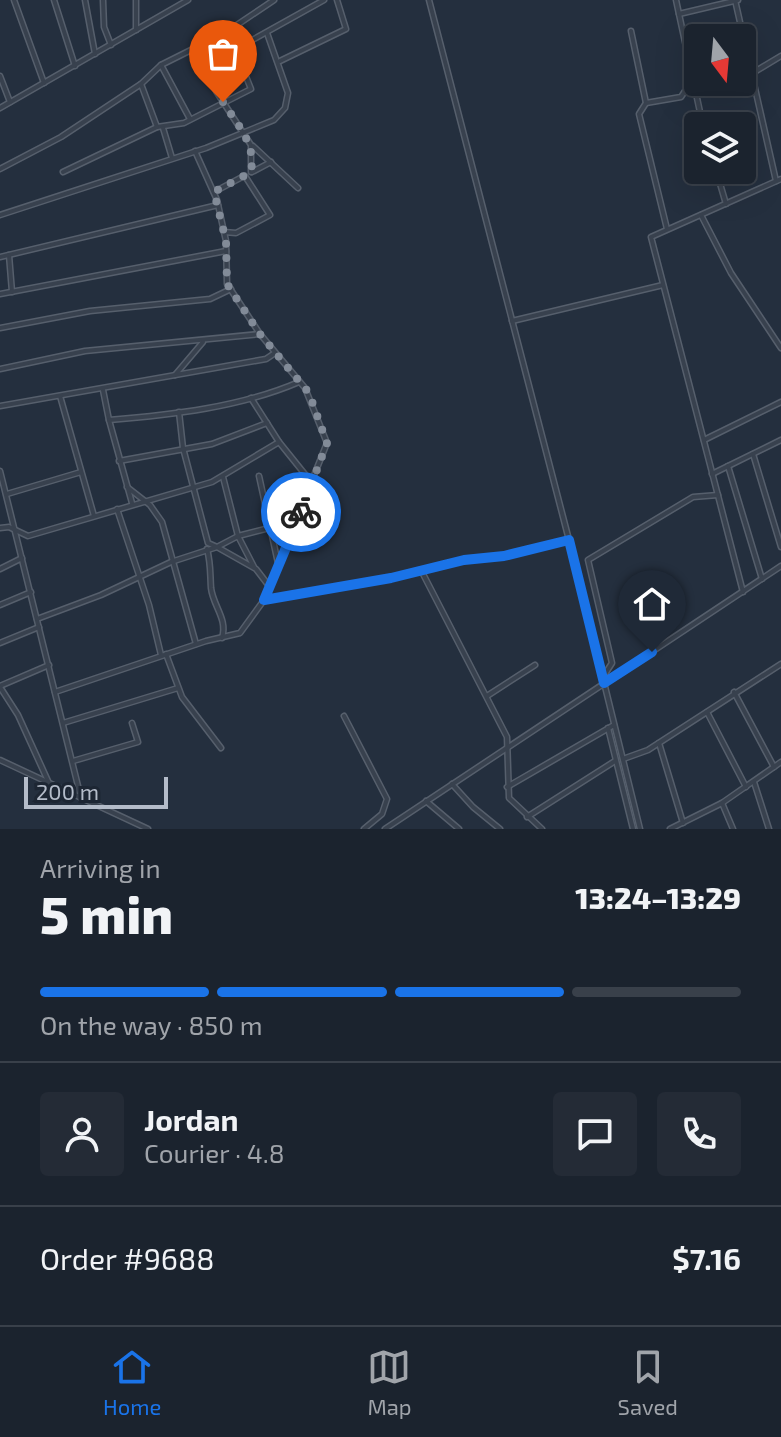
<!DOCTYPE html>
<meta charset="utf-8">
<style>
:root{--surface:#1b232e;--page:#242b36;--text:#f1f3f6;--muted:#a0a4aa;--line:#39404a;--accent:#1a73e8}
body{margin:0;font-family:"Exo 2",sans-serif;background:var(--page);color:var(--text);height:100vh;display:flex;flex-direction:column;font-size:30px;white-space:nowrap}
*{box-sizing:border-box;margin:0}
p{font-size:26px;color:var(--muted)}
.icon{flex:none;width:44px;height:44px;fill:none;stroke:currentColor;stroke-width:2;stroke-linecap:round;stroke-linejoin:round}
.map{position:relative;height:829px;overflow:hidden}
.drawer{display:flex;flex-direction:column;background:var(--surface);flex:1}
.drawer>*{flex:none}
.needle{width:52px;rotate:164deg}
.fabs{position:absolute;left:684px;top:24px;display:grid;gap:16px}
.fabs a{display:grid;place-items:center;width:72px;height:72px;border-radius:8px;background:var(--surface);box-shadow:0 8px 32px #0002,0 0 0 2px var(--line);font-size:40px}
.scale{position:absolute;left:24px;bottom:20px;width:144px;box-sizing:border-box;padding-left:8px;border:4px solid #b4bcc9;border-top:0;font-size:22px;line-height:28px;white-space:nowrap;color:#b4bcc9;-webkit-text-stroke:6px #1d2633;paint-order:stroke}
.pin{position:absolute;display:grid;place-items:center;width:68px;height:68px;color:#fff;margin:-82px -34px;border-radius:50% 50% 50% 0;rotate:-45deg;box-shadow:0 0 8px #0007}
.pin .icon{rotate:45deg}
.courier{position:absolute;display:grid;place-items:center;width:80px;height:80px;margin:-40px;border:6px solid #1a73e8;border-radius:50%;background:#fff;color:#222;box-shadow:0 2px 10px #0007}
.head em{font-style:normal;font-weight:800}
.head div{display:flex;flex-direction:column-reverse}
.head{display:flex;align-items:center;justify-content:space-between;height:136px;padding:0 40px}
h1{font-size:52px;font-weight:800;line-height:60px}
.bar{display:grid;grid-template-columns:repeat(4,1fr);gap:12px 8px;align-content:center;height:96px;padding:0 40px}
.bar i{height:10px;border-radius:6px;background:var(--line)}
.bar .selected{background:var(--accent)}
.bar p{grid-column:span 4}
.line{display:flex;align-items:center;gap:20px;padding:0 40px;border-top:2px solid var(--line)}
.line div{flex:1}
.round{display:grid;place-items:center;flex:none;width:84px;height:84px;border-radius:8px;background:var(--page)}
.dock{display:flex;justify-content:space-around;align-items:center;height:112px;border-top:2px solid var(--line);background:var(--surface);font-size:22px;color:var(--muted)}
.dock a{display:grid;justify-items:center;gap:4px}
.dock .selected{color:var(--accent)}
.map>svg:first-child{display:block}
.lines{fill:none;stroke-linecap:round;stroke-linejoin:round}
.street-casing{stroke:#565f6c;stroke-width:7}
.street{stroke:#38414e;stroke-width:4}
.done{stroke:#828b98;stroke-width:8;stroke-dasharray:0 14.4}
.route{stroke:#1a73e8;stroke-width:10}
</style>
<div class="map">
<svg width="781" height="829" viewBox="0 0 781 829">
<rect width="100%" height="100%" fill="#242f3e"/>
<g class="lines">
<g class="street-casing">
<g id="street">
<path d="M14,0L44,83"/>
<path d="M54,0L75,66"/>
<path d="M85,0L95,54"/>
<path d="M103,0L104,27L111,45"/>
<path d="M136,0V30"/>
<path d="M429,0L569,540L640,829"/>
<path d="M676,0L703,126"/>
<path d="M735,0L776,181"/>
<path d="M679,14L738,0"/>
<path d="M631,31L646,103L639,114L667,229"/>
<path d="M195,49L216,91L251,145V172"/>
<path d="M280,61L346,29L337,0"/>
<path d="M161,65L190,119"/>
<path d="M204,67L324,0"/>
<path d="M751,74L781,56"/>
<path d="M0,76L10,102"/>
<path d="M141,84L157,127L184,123L251,89L235,49"/>
<path d="M646,103L681,97L693,79"/>
<path d="M0,108L188,0"/>
<path d="M163,128L172,158"/>
<path d="M253,146L298,188"/>
<path d="M195,151L217,200L226,241L227,284L260,334L305,388L327,443L264,600L391,578L464,560L504,556L569,540"/>
<path d="M0,169L61,137L141,84L161,65L225,33L274,0"/>
<path d="M716,170L726,204"/>
<path d="M63,172L157,127"/>
<path d="M252,172L271,162"/>
<path d="M214,192L244,176"/>
<path d="M0,215L206,148L274,120L285,108L288,93L267,33"/>
<path d="M701,215L731,273L781,348"/>
<path d="M224,232L236,233L270,215L245,176"/>
<path d="M9,255L12,292"/>
<path d="M0,257L218,205"/>
<path d="M0,294L226,251"/>
<path d="M512,321L663,285"/>
<path d="M0,328L90,311L210,299L231,289"/>
<path d="M0,369L85,351L260,334"/>
<path d="M175,375L203,342"/>
<path d="M103,390L109,420C172,415 241,407 299,382"/>
<path d="M60,396L94,516"/>
<path d="M0,406L266,359L275,353"/>
<path d="M179,412L183,448L208,543L217,547L238,536L297,521"/>
<path d="M109,420L132,503"/>
<path d="M704,440L781,402"/>
<path d="M279,442L312,483"/>
<path d="M753,454L781,547"/>
<path d="M119,461L212,444L267,423"/>
<path d="M728,466L762,579"/>
<path d="M0,471L81,798"/>
<path d="M712,474L781,440"/>
<path d="M259,476L278,563"/>
<path d="M223,477L238,536L254,567"/>
<path d="M127,487L150,505L162,522L196,644"/>
<path d="M7,494L81,472"/>
<path d="M117,509L149,605L161,655"/>
<path d="M0,528L9,527L28,536L212,482L279,442L251,398"/>
<path d="M207,549C211,564 210,574 211,588C213,606 228,619 222,638"/>
<path d="M0,569L22,558"/>
<path d="M421,570L507,737L509,798L542,829"/>
<path d="M743,592L651,237L781,179"/>
<path d="M0,605L31,592"/>
<path d="M37,619L101,595L171,562L217,547L256,569L269,586"/>
<path d="M0,643L39,627"/>
<path d="M166,654L182,697L221,748"/>
<path d="M603,677L612,663L588,560L693,497L718,495"/>
<path d="M0,686L49,665"/>
<path d="M0,687L18,715L48,781"/>
<path d="M55,692L206,641L240,633L264,600"/>
<path d="M734,692L774,767"/>
<path d="M487,696L535,665"/>
<path d="M707,712L746,787"/>
<path d="M344,716L387,799L382,814L364,829"/>
<path d="M63,723L178,688"/>
<path d="M608,728L633,829"/>
<path d="M659,743L683,823"/>
<path d="M623,759L648,750L781,664"/>
<path d="M0,760L148,829"/>
<path d="M73,761L138,742L132,723"/>
<path d="M754,782L769,829"/>
<path d="M452,784L473,807L500,829"/>
<path d="M507,787L614,725"/>
<path d="M426,801L459,829"/>
<path d="M722,803L733,829"/>
<path d="M527,817L615,761"/>
<path d="M385,829L781,566"/>
<path d="M670,829L722,803L781,762"/>
</g>
</g>
<use href="#street" class="street"/>
</g>
<g class="lines">
<path class="done" d="M223,102C238,126 256,143 251,172L214,192L226,241L227,284L260,334L309,393L327,443L301,512"/>
<path class="route" d="M301,512L264,600L391,578L464,560L504,556L569,540L604,683L652,652"/>
</g>
</svg>
<div class="fabs">
<a><svg class="needle" viewBox="-14 -14 28 28"><path d="M0-13l5 13h-10z" fill="#e53935"/><path d="M0 13l5-13h-10z" fill="#a0a4aa"/></svg></a>
<a><svg class="icon" aria-label="layers" viewBox="0 0 24 24"><path d="M12 4l9 5-9 5-9-5zM3 14l9 5 9-5"/></svg></a>
</div>
<div class="scale">200 m</div>
<div class="pin" style="left:223px;top:102px;background:#ea580c"><svg class="icon" aria-label="bag" viewBox="0 0 24 24"><path d="M5 8h14l-1 12H6zM9 8a3 3 0 0 1 6 0"/></svg></div>
<div class="pin" style="left:652px;top:652px;background:#1f2937"><svg class="icon" aria-label="home" viewBox="0 0 24 24"><path d="M3 11l9-7 9 7M6 9v11h12V9"/></svg></div>
<div class="courier" style="left:301px;top:512px"><svg class="icon" aria-label="bike" viewBox="0 0 24 24"><circle cx="6" cy="16" r="4"/><circle cx="18" cy="16" r="4"/><path d="M6 16l4-8h5l3 8M10 8l3 8H6M13 5h3"/></svg></div>
</div>
<section class="drawer">
<div class="head"><div><h1>5 min</h1><p>Arriving in</p></div><em>13:24–13:29</em></div>
<div class="bar"><i class="selected"></i><i class="selected"></i><i class="selected"></i><i></i><p>On the way · 850 m</p></div>
<div class="line" style="height:144px"><a class="round"><svg class="icon" aria-label="person" viewBox="0 0 24 24"><circle cx="12" cy="8" r="4"/><path d="M4 21q1-7 8-7t8 7"/></svg></a><div><b>Jordan</b><p>Courier · 4.8</p></div><a class="round"><svg class="icon" aria-label="chat" viewBox="0 0 24 24"><path d="M4 5h16v11H9l-5 4z"/></svg></a><a class="round"><svg class="icon" aria-label="phone" viewBox="0 0 24 24"><path d="M5 4h4l2 5-3 2q2 4 5 5l2-3 5 2v4C11 20 4 13 5 4z"/></svg></a></div>
<div class="line" style="height:104px"><div>Order #9688</div><b>$7.16</b></div>
</section>
<nav class="dock">
<a class="selected"><svg class="icon" aria-label="home" viewBox="0 0 24 24"><path d="M3 11l9-7 9 7M6 9v11h12V9"/></svg>Home</a>
<a><svg class="icon" aria-label="map" viewBox="0 0 24 24"><path d="M3 6l6-2 6 2 6-2v14l-6 2-6-2-6 2zM9 4v14M15 6v14"/></svg>Map</a>
<a><svg class="icon" aria-label="saved" viewBox="0 0 24 24"><path d="M7 4h10v16l-5-4-5 4z"/></svg>Saved</a>
</nav>
